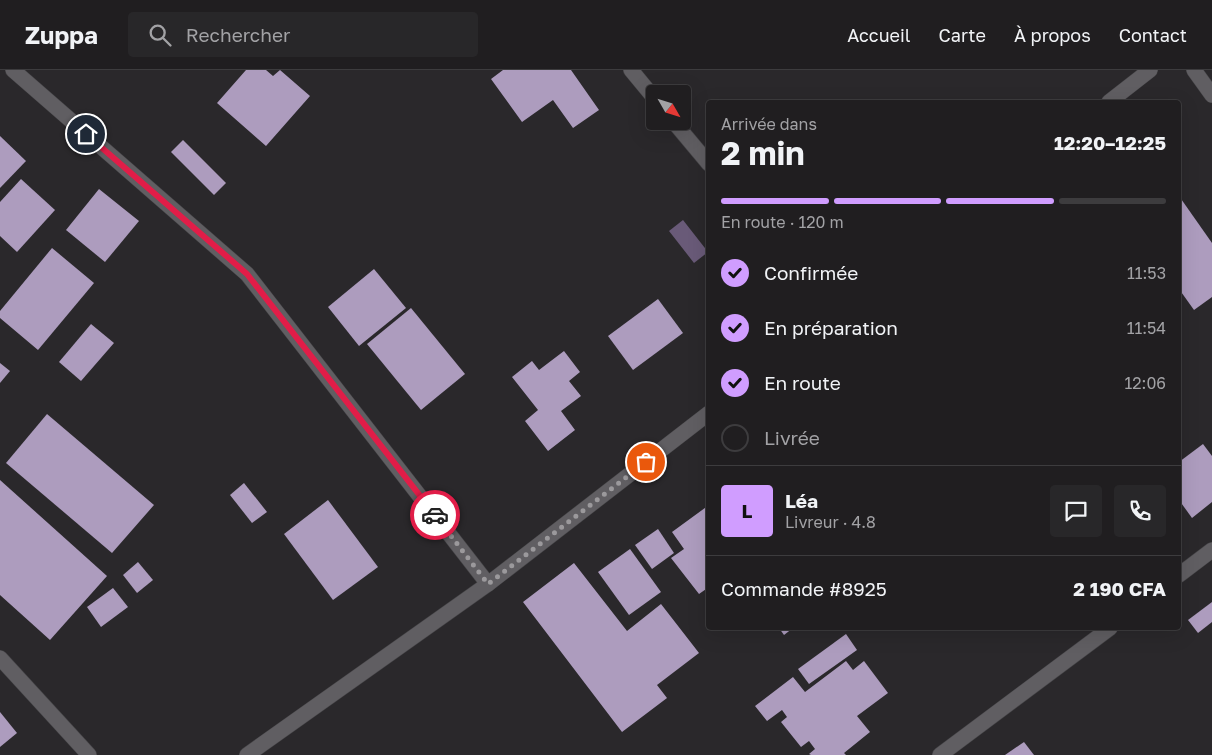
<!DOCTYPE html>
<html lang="fr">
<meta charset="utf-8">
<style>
:root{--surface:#201e20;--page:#282729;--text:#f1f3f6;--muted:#a2a2a5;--line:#3d3c3e;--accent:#d09dff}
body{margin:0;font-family:"Golos Text",sans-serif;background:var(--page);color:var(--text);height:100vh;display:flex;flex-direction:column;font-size:19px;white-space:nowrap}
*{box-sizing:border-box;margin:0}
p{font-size:16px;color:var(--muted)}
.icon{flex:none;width:28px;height:28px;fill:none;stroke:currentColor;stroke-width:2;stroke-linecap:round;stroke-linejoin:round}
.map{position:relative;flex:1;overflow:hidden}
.sheet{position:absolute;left:706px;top:30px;width:475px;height:530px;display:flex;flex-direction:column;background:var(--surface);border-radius:5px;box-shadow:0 5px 20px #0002,0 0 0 1px var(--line)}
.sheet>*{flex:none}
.needle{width:32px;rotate:129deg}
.fabs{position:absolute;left:646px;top:15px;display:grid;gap:10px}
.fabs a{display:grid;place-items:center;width:45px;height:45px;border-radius:5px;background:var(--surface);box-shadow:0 5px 20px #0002,0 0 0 1px var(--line);font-size:25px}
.pin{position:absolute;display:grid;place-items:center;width:42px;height:42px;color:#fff;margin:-21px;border:2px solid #fff;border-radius:50%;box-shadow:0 1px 5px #0007}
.courier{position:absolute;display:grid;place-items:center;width:50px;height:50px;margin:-25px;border:4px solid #e11d48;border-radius:50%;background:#fff;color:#222;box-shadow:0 1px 6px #0007}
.head em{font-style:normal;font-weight:700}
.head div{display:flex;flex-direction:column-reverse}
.head{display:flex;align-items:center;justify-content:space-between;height:85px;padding:0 15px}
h1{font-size:32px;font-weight:700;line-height:38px}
.bar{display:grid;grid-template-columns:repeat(4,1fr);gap:8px 5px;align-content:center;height:60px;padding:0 15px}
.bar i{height:6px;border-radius:4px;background:var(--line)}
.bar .active{background:var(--accent)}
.bar p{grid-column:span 4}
.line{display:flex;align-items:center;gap:12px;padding:0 15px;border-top:1px solid var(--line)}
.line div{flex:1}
.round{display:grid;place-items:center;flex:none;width:52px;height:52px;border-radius:5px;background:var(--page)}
ol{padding:0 15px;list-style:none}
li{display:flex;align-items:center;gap:15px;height:55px}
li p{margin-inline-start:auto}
li .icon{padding:5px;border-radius:50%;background:var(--accent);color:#111;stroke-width:4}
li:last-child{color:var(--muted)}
li i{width:28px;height:28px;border:2px solid var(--line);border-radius:50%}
header{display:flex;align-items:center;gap:30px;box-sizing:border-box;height:70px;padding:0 25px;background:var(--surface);border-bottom:1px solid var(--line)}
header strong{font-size:24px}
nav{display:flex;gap:28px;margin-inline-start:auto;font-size:18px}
.search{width:350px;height:45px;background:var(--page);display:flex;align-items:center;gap:12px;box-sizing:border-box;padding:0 18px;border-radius:5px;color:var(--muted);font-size:19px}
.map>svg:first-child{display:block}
.water{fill:#695a78}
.building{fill:#ad9cbe}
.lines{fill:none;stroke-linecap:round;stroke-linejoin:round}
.minor-casing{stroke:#454447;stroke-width:16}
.minor{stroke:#605e62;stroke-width:15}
.done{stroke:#9b999c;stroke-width:5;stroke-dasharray:0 9}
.route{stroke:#e11d48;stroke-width:6}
</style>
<header>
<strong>Zuppa</strong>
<div class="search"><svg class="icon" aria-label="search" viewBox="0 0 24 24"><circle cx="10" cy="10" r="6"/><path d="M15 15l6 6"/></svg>Rechercher</div>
<nav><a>Accueil</a><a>Carte</a><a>À propos</a><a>Contact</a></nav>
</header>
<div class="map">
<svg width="1212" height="685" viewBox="0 0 1212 685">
<rect width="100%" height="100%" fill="#2a282b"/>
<path class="water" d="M683,150L708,182L694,193L669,161Z"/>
<g class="building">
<path d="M246,0H266L273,6L280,0L310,26L266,76L217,33Z"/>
<path d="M503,0H571L599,40L573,58L553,30L522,52L491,9Z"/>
<path d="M0,66L26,91L0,118Z"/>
<path d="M183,70L226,113L214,125L171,82Z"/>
<path d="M21,109L55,140L17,182L0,166V132Z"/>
<path d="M99,119L139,151L105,192L66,160Z"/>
<path d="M1179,126L1212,173V227L1194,240L1179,219Z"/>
<path d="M52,178L94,213L38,280L0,248V241Z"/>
<path d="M374,199L406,238L359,276L328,237Z"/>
<path d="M658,229L683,263L633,300L608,266Z"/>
<path d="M411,238L465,304L421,340L367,274Z"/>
<path d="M91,254L114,273L81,311L59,292Z"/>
<path d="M564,281L580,302L569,311L581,326L561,341L575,360L548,381L525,351L538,340L512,307L532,291L539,300Z"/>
<path d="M0,293L10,301L0,313Z"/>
<path d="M47,344L154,435L112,483L6,393Z"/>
<path d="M1203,374L1212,386V432L1192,448L1179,430V392Z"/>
<path d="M0,410L107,506L50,570L0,525Z"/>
<path d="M244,413L267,442L252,453L230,425Z"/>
<path d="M328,430L378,497L333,530L284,464Z"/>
<path d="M709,435V517L699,524L671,488L684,479L672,462Z"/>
<path d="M658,459L674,483L652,499L635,475Z"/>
<path d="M630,479L661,522L629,545L598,502Z"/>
<path d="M138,492L153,510L137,523L123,505Z"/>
<path d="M574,493L627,561L661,534L699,583L657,615L667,628L622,662L523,532Z"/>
<path d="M113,518L128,537L101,557L87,537Z"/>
<path d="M1212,532V552L1198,563L1188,550Z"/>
<path d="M779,558H793L784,565Z"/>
<path d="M846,564L857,580L809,614L798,599Z"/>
<path d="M846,591L853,600L864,591L888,623L857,646L870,662L844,683L846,685H811L809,684L815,679L809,671L801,677L781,652L787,647L782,640L767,651L755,636L793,607L805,622Z"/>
<path d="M0,642L17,663L0,677Z"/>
<path d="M1024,672L1034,685H1005Z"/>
</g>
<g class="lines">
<g class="minor-casing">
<g id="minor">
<path d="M13,0L247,204L488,514"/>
<path d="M631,0L655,29"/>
<path d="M1194,0L1212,25"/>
<path d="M1109,32L1150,0"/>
<path d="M673,51L709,94"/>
<path d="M1179,505L1212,480"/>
<path d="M0,588L89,685"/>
<path d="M247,685L488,514L709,343"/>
<path d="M940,685L1110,558"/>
</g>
</g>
<use href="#minor" class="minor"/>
</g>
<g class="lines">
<path class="done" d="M435,445L488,514L646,392"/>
<path class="route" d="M86,64L247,204L435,445"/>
</g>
</svg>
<div class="fabs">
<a><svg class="needle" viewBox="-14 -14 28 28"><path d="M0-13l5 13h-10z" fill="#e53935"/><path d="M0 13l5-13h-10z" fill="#a2a2a5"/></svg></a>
</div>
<div class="pin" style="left:646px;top:392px;background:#ea580c"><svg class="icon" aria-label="bag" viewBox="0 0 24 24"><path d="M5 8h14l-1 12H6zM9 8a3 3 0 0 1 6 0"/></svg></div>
<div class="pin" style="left:86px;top:64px;background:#1f2937"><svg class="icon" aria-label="home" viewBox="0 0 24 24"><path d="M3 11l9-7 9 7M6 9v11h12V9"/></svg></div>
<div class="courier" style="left:435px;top:445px"><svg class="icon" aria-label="car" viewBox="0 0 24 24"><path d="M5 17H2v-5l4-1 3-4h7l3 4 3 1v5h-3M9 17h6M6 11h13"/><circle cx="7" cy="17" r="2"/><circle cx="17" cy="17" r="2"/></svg></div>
<section class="sheet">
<div class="head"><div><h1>2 min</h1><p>Arrivée dans</p></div><em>12:20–12:25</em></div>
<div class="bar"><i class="active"></i><i class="active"></i><i class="active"></i><i></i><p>En route · 120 m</p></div>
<ol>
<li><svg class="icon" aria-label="check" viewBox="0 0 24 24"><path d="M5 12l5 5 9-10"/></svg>Confirmée<p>11:53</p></li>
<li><svg class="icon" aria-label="check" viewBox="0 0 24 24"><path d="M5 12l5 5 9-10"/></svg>En préparation<p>11:54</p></li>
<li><svg class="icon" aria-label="check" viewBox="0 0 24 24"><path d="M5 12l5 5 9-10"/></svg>En route<p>12:06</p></li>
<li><i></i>Livrée</li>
</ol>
<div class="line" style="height:90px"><b class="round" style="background:var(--accent);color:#111">L</b><div><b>Léa</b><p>Livreur · 4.8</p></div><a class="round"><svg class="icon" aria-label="chat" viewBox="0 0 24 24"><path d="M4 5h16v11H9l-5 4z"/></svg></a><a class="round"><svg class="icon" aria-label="phone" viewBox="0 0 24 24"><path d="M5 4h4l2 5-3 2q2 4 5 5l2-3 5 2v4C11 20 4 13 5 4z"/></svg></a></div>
<div class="line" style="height:65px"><div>Commande #8925</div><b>2 190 CFA</b></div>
</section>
</div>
